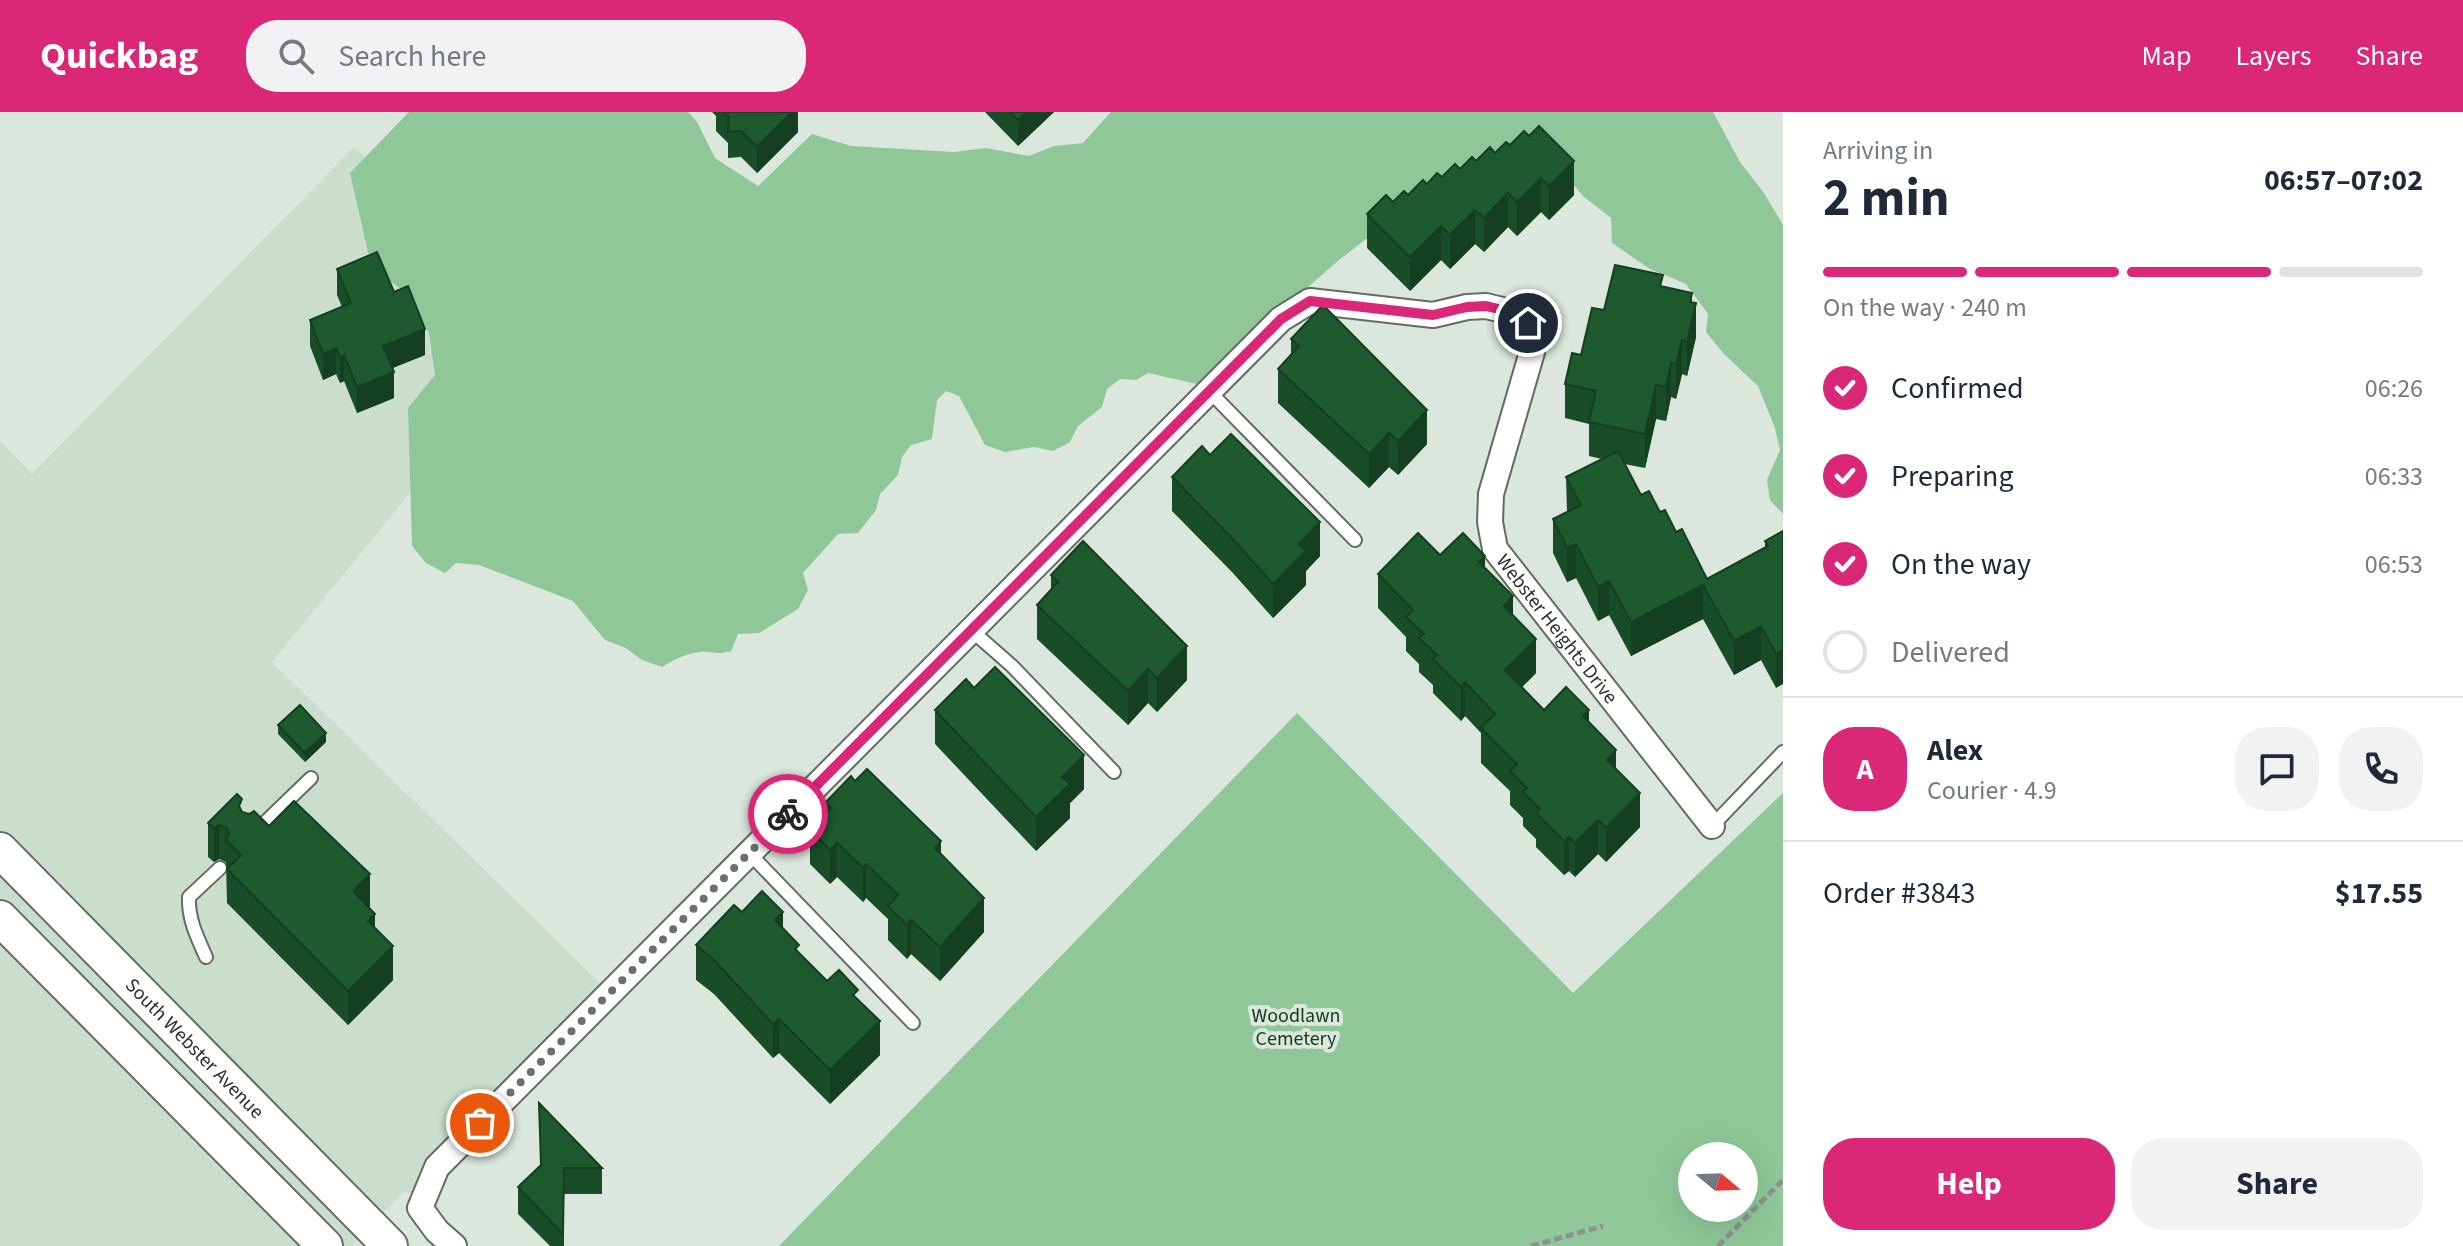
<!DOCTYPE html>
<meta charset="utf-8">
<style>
:root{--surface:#fff;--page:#f2f2f3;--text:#1f2937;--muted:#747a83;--line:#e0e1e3;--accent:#db2777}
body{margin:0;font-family:"Source Sans 3",sans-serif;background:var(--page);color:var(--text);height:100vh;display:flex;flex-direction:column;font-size:30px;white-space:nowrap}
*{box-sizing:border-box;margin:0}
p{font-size:26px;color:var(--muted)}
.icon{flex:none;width:44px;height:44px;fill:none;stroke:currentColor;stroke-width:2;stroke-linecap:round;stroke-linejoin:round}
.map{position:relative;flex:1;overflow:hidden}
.panel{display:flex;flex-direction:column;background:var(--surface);width:680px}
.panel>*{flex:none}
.needle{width:52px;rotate:109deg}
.buttons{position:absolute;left:1678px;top:1030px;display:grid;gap:16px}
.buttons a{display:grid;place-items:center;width:80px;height:80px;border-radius:50%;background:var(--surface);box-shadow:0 8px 32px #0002;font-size:40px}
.pin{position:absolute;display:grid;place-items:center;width:68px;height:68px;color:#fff;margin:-34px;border:4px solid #fff;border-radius:50%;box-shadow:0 2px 8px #0007}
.courier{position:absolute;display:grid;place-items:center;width:80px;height:80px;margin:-40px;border:6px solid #db2777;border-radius:50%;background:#fff;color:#222;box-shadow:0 2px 10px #0007}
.headline em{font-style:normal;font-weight:700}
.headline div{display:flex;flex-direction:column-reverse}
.headline{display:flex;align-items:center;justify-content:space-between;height:136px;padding:0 40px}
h1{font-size:52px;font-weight:700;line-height:60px}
.bar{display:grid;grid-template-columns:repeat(4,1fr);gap:12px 8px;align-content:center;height:96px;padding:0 40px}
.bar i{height:10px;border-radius:6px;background:var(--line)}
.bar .current{background:var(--accent)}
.bar p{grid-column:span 4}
.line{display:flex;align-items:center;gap:20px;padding:0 40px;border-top:2px solid var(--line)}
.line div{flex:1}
.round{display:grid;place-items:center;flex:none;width:84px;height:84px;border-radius:32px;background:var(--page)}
ol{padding:0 40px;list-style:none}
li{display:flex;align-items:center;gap:24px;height:88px}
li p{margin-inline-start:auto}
li .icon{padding:8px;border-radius:50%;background:var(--accent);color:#fff;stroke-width:4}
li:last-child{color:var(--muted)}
li i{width:44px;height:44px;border:4px solid var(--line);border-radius:50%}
.button{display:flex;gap:16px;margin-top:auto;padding:16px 40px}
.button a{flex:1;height:92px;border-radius:32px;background:var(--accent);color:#fff;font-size:32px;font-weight:700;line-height:92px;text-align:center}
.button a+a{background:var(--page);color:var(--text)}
header{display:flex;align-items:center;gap:48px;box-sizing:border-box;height:112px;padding:0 40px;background:var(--accent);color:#fff}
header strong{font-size:38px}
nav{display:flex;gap:44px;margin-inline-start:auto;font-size:28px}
.search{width:560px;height:72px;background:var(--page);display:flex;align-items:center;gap:20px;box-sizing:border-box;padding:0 28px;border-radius:32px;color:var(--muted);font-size:30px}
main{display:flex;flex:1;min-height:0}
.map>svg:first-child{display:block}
.built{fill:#cbdecd}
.green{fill:#8fc798;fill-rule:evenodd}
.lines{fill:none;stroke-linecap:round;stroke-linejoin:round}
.service-casing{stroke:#616c62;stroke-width:16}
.minor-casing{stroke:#616c62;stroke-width:28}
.secondary-casing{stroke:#616c62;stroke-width:38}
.path{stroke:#8b948c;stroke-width:5;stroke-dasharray:8 4;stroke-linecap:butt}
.service{stroke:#fff;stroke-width:12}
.minor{stroke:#fff;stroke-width:24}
.secondary{stroke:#fff;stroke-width:34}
.wall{fill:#194d27}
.shaded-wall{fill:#143f20}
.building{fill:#1d5a2d;stroke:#143f20;stroke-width:2}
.done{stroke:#6a716a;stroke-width:8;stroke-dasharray:0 14.4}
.route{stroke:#db2777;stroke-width:10}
.labels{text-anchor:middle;stroke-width:8;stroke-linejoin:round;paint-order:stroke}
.street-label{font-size:20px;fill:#2d312d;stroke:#dbe7dc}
.park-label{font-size:20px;fill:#103d1c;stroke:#dbe7dc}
</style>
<header>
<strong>Quickbag</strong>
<div class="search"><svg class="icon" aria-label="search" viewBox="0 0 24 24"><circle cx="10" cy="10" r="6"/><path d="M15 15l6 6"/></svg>Search here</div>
<nav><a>Map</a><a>Layers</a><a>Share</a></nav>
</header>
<main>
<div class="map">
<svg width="1783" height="1134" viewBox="0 0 1783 1134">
<rect width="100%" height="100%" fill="#dbe7dc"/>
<path class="built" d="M354,35L403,78L486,288L272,550L610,881L425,1085L404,1080L352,1134H0V329L32,362Z"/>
<g class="green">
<path d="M409,0H688L697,10L715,46L758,74L812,22L851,34L954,40L986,36L1029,44L1054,34L1083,31L1111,0H1713L1740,50L1764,81L1783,113V402L1770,388L1767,368L1780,338L1775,316L1758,274L1723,241L1706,220L1708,202L1686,172L1650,157L1612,131L1611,106L1583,84L1564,61L1383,114L1339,148L1197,272L1148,261L1136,268L1120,267L1107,277L1102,295L1078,314L1070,330L1053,339L1034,335L1005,340L985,333L959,284L946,279L937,288L932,327L911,333L902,345L898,363L880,382L876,398L858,421L838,422L803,461L808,478L798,497L759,521L738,522L731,539C714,544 711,538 699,540C685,542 673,548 662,555L642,548L626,536L605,528L573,489L479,453L456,451L445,461L426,451L412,434L408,296L435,263L429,221L408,183L378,159L368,140L350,61Z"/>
<path d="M1297,601L1573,881L1783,681V1134H779ZM1744,1044V1096H1692V1044Z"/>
</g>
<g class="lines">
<g class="service-casing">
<g id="service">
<path d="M1209,279L1355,428"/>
<path d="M971,518L1012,554L1114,660"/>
<path d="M1712,714L1783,640"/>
<path d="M253,722L311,666"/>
<path d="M749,741L913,911"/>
<path d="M206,845C197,825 188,807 189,785L220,756"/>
</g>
</g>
<g class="minor-casing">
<g id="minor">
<path id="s1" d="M454,1134L437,1119L420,1096L437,1055L1281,207L1310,189L1433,203L1467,195L1486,194L1515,201L1528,211L1532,240L1491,382L1490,410L1495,437L1712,714"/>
</g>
</g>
<g class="secondary-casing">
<g id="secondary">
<path id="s2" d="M0,738L390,1134"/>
<path d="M0,806L325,1134"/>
</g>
</g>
<g class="path">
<path d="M1531,1134L1603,1114"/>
<path d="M1718,1134L1783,1068"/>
</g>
<use href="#service" class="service"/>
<use href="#minor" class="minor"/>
<use href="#secondary" class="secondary"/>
</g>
<g class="wall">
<path d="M712,0H798V20L757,61L741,45L728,46V31L716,19V4Z"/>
<path d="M985,0H1054L1018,34Z"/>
<path d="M1495,41L1574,83L1549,108L1541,100L1517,124L1508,115L1484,140L1475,132L1450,157L1441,148L1410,179L1367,136V102L1408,83L1427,72Z"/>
<path d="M337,157L394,180L425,243L392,256L394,286L357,301L344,269L340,271L336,262L323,268L310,234V208L342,195L337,183Z"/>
<path d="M1663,175L1692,190L1696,225L1687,264L1682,262L1676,287L1671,285L1666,309L1656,307L1645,356L1624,352L1641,383L1660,400L1676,420L1707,467L1765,436V429L1783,419L1776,576L1761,548L1734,563L1703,507L1631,544L1609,503L1598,509L1576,466L1567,470L1553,441V407L1567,400L1566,365L1602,347L1589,344V312L1565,306V272L1604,198Z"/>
<path d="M1291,227L1427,332L1398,363L1389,355L1369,376L1278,291V257L1291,243Z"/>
<path d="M1172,365L1320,444L1306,459V473L1273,506L1232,460L1172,399Z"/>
<path d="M1440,443L1485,457L1513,503L1536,561L1522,575L1544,598L1589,611L1616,657L1640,715L1606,750L1598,742L1575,765L1569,759L1564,763L1536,735V727L1523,714V706L1510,693V679L1481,651V621L1465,604L1461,609L1433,581V573L1419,560V552L1406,539V525L1378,496V462Z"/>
<path d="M1051,463L1187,568L1157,600L1148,591L1128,613L1037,527V493L1051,478Z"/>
<path d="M935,598L1084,677L1070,691V706L1036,739L935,632Z"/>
<path d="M278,613L326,630L305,650L278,622Z"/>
<path d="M825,691L941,742L984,820L940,869L911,842L907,847L888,828V807L866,786L863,790L837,765L830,772L810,752V718L825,703Z"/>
<path d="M242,699L269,714L370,796L375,816L393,868L348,913L227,791L226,750L219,747L214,750L208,745V711Z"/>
<path d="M742,800L783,817L799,840L827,869L858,888L880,943L830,992L779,941L773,946L714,882L696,868V833Z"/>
<path d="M540,1054L602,1056V1082H564V1134H550L518,1102V1075Z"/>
</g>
<g class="shaded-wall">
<path d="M792,0H798V20L757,61V35Z"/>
<path d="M1026,0H1054L1018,34V8Z"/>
<path d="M1574,49V83L1549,108V74Z"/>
<path d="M1541,66V100L1517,124V90Z"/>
<path d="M1508,81V115L1484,140V106Z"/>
<path d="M1475,98V132L1450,157V123Z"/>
<path d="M1441,114V148L1410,179V145Z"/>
<path d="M1692,181V209L1696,191V225L1687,264V230L1690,190Z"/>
<path d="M425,217V243L383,260V234Z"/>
<path d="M1682,228V262L1676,287V252Z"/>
<path d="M336,236V262L323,268V242Z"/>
<path d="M344,243V269L340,271V245Z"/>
<path d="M1671,251V285L1666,309V275Z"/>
<path d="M394,260V286L357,301V275Z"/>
<path d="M1656,273V307L1645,356V322Z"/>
<path d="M1427,298V332L1398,363V329Z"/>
<path d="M1389,321V355L1369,376V342Z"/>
<path d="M1320,410V444L1306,459V473L1273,506V472L1299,432Z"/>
<path d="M1576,432V466L1567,470V436Z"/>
<path d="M1485,444V478L1479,450Z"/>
<path d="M1609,469V503L1598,509V475Z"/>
<path d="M1703,473V507L1631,544V510Z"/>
<path d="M1513,484V518L1504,494Z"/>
<path d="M1761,514V548L1734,563V529Z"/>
<path d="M1536,527V561L1505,592V558Z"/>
<path d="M1187,534V568L1157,600V566Z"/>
<path d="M1783,538V572L1776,576V542Z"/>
<path d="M1148,557V591L1128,613V579Z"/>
<path d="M1465,570V604L1461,609V575Z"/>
<path d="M1589,598V632L1583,604Z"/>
<path d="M326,621V630L305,650V641Z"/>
<path d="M1616,638V673L1607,648Z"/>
<path d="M1084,643V677L1070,691V706L1036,739V705L1062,665Z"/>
<path d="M1640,681V715L1606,750V716Z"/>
<path d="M1598,708V742L1575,765V731Z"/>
<path d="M219,713V747L214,750V716Z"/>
<path d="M1569,725V759L1564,763V729Z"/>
<path d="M941,729V763L935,736Z"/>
<path d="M837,731V765L830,772V738Z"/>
<path d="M866,752V786L863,790V756Z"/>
<path d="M370,762V796L353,813V779Z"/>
<path d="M984,786V820L940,869V835Z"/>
<path d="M783,800V834L775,808Z"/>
<path d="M375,802V836L368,809Z"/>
<path d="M911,808V842L907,847V813Z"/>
<path d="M393,834V868L348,913V879Z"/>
<path d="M779,907V941L773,946V912Z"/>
<path d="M880,909V943L830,992V958Z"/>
</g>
<g class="building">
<path d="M723,0H792L757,35L741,19L728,20L729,5Z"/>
<path d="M1010,0H1026L1018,8Z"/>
<path d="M1539,14L1574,49L1549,74L1541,66L1517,90L1508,81L1484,106L1475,98L1450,123L1441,114L1410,145L1367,102L1386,83L1393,90L1404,79L1408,83L1423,68L1427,72L1437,61L1442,65L1455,52L1460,57L1472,45L1476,49L1490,35L1495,41L1506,30L1510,33L1524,19L1529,24Z"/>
<path d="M377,140L394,180L408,174L425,217L383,234L394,260L357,275L344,243L340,245L336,236L323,242L310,208L351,191L337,157Z"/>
<path d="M1615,153L1663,163L1660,174L1692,181L1690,190L1696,191L1687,230L1682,228L1676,252L1671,251L1666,275L1656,273L1645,322L1589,310L1596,279L1565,272L1572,241L1581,243L1592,196L1604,198Z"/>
<path d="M1323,193L1427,298L1398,329L1389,321L1369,342L1278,257L1299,234L1291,227Z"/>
<path d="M1231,322L1320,410L1299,432L1306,439L1273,472L1232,426L1172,365L1202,334L1210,343Z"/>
<path d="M1618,339L1641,383L1649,379L1660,400L1665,398L1676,420L1682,417L1707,467L1768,434L1765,429L1783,419V538L1776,542L1761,514L1734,529L1703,473L1631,510L1609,469L1598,475L1576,432L1567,436L1553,407L1581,393L1566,365Z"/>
<path d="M1418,421L1440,443L1463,421L1485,444L1479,450L1513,484L1504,494L1536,527L1505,558L1544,598L1566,575L1589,598L1583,604L1616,638L1607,648L1640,681L1606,716L1598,708L1575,731L1569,725L1564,729L1536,701L1540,697L1523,680L1527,676L1510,659L1517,652L1481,616L1495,602L1465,570L1461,575L1433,547L1437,543L1419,526L1424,522L1406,505L1413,498L1378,462Z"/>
<path d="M1083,429L1187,534L1157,566L1148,557L1128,579L1037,493L1058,470L1051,463Z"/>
<path d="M995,555L1084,643L1062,665L1070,672L1036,705L935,598L966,567L974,576Z"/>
<path d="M300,593L326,621L305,641L278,613Z"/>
<path d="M867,657L941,729L935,736L984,786L940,835L911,808L907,813L888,794L898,783L866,752L863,756L837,731L830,738L810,718L831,696L825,691L851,664L855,669Z"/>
<path d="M237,682L242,687L239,694L242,700L249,702L254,699L269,714L294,689L370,762L353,779L375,802L368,809L393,834L348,879L227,757L241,743L226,728L229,721L226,715L219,713L214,716L208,711Z"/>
<path d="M762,779L783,800L775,808L799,833L795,837L827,869L839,858L858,878L853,883L880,909L830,958L779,907L773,912L714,848L696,833L734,793L742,800Z"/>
<path d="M539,991L602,1056H564L563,1122L518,1075L541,1053Z"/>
</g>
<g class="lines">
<path class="done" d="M480,1011L788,702"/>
<path class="route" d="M788,702L1281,207L1310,189L1433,203L1467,195L1486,194L1515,201L1528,211"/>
</g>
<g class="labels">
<g class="street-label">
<text dy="7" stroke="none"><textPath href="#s1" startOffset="1884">Webster Heights Drive</textPath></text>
<text dy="7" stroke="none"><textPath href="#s2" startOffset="278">South Webster Avenue</textPath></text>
</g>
<g class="park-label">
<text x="1296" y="910">Woodlawn<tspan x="1296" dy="23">Cemetery</tspan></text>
</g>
</g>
</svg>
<div class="buttons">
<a><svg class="needle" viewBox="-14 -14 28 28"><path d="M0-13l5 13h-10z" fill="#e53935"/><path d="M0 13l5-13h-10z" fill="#747a83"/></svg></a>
</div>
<div class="pin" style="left:480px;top:1011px;background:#ea580c"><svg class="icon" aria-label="bag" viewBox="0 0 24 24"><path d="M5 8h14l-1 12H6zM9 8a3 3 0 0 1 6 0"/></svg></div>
<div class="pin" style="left:1528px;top:211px;background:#1f2937"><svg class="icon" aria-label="home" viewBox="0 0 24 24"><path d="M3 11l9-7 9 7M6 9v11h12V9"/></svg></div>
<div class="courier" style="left:788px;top:702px"><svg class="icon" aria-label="bike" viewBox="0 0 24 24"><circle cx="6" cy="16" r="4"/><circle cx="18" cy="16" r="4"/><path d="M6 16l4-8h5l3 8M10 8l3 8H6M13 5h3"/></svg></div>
</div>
<section class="panel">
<div class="headline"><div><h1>2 min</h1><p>Arriving in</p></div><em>06:57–07:02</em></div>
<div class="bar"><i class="current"></i><i class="current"></i><i class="current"></i><i></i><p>On the way · 240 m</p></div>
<ol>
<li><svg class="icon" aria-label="check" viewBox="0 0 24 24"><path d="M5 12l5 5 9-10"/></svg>Confirmed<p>06:26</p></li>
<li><svg class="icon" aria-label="check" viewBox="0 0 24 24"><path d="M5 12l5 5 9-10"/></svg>Preparing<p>06:33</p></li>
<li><svg class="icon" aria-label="check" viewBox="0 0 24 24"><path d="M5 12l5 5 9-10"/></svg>On the way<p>06:53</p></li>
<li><i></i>Delivered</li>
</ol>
<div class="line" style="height:144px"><b class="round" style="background:var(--accent);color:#fff">A</b><div><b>Alex</b><p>Courier · 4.9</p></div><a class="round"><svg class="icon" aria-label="chat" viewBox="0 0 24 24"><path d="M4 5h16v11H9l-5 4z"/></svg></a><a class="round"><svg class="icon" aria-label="phone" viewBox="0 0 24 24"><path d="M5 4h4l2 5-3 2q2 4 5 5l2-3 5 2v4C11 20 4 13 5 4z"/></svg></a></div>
<div class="line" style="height:104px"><div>Order #3843</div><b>$17.55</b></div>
<div class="button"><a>Help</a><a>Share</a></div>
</section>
</main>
